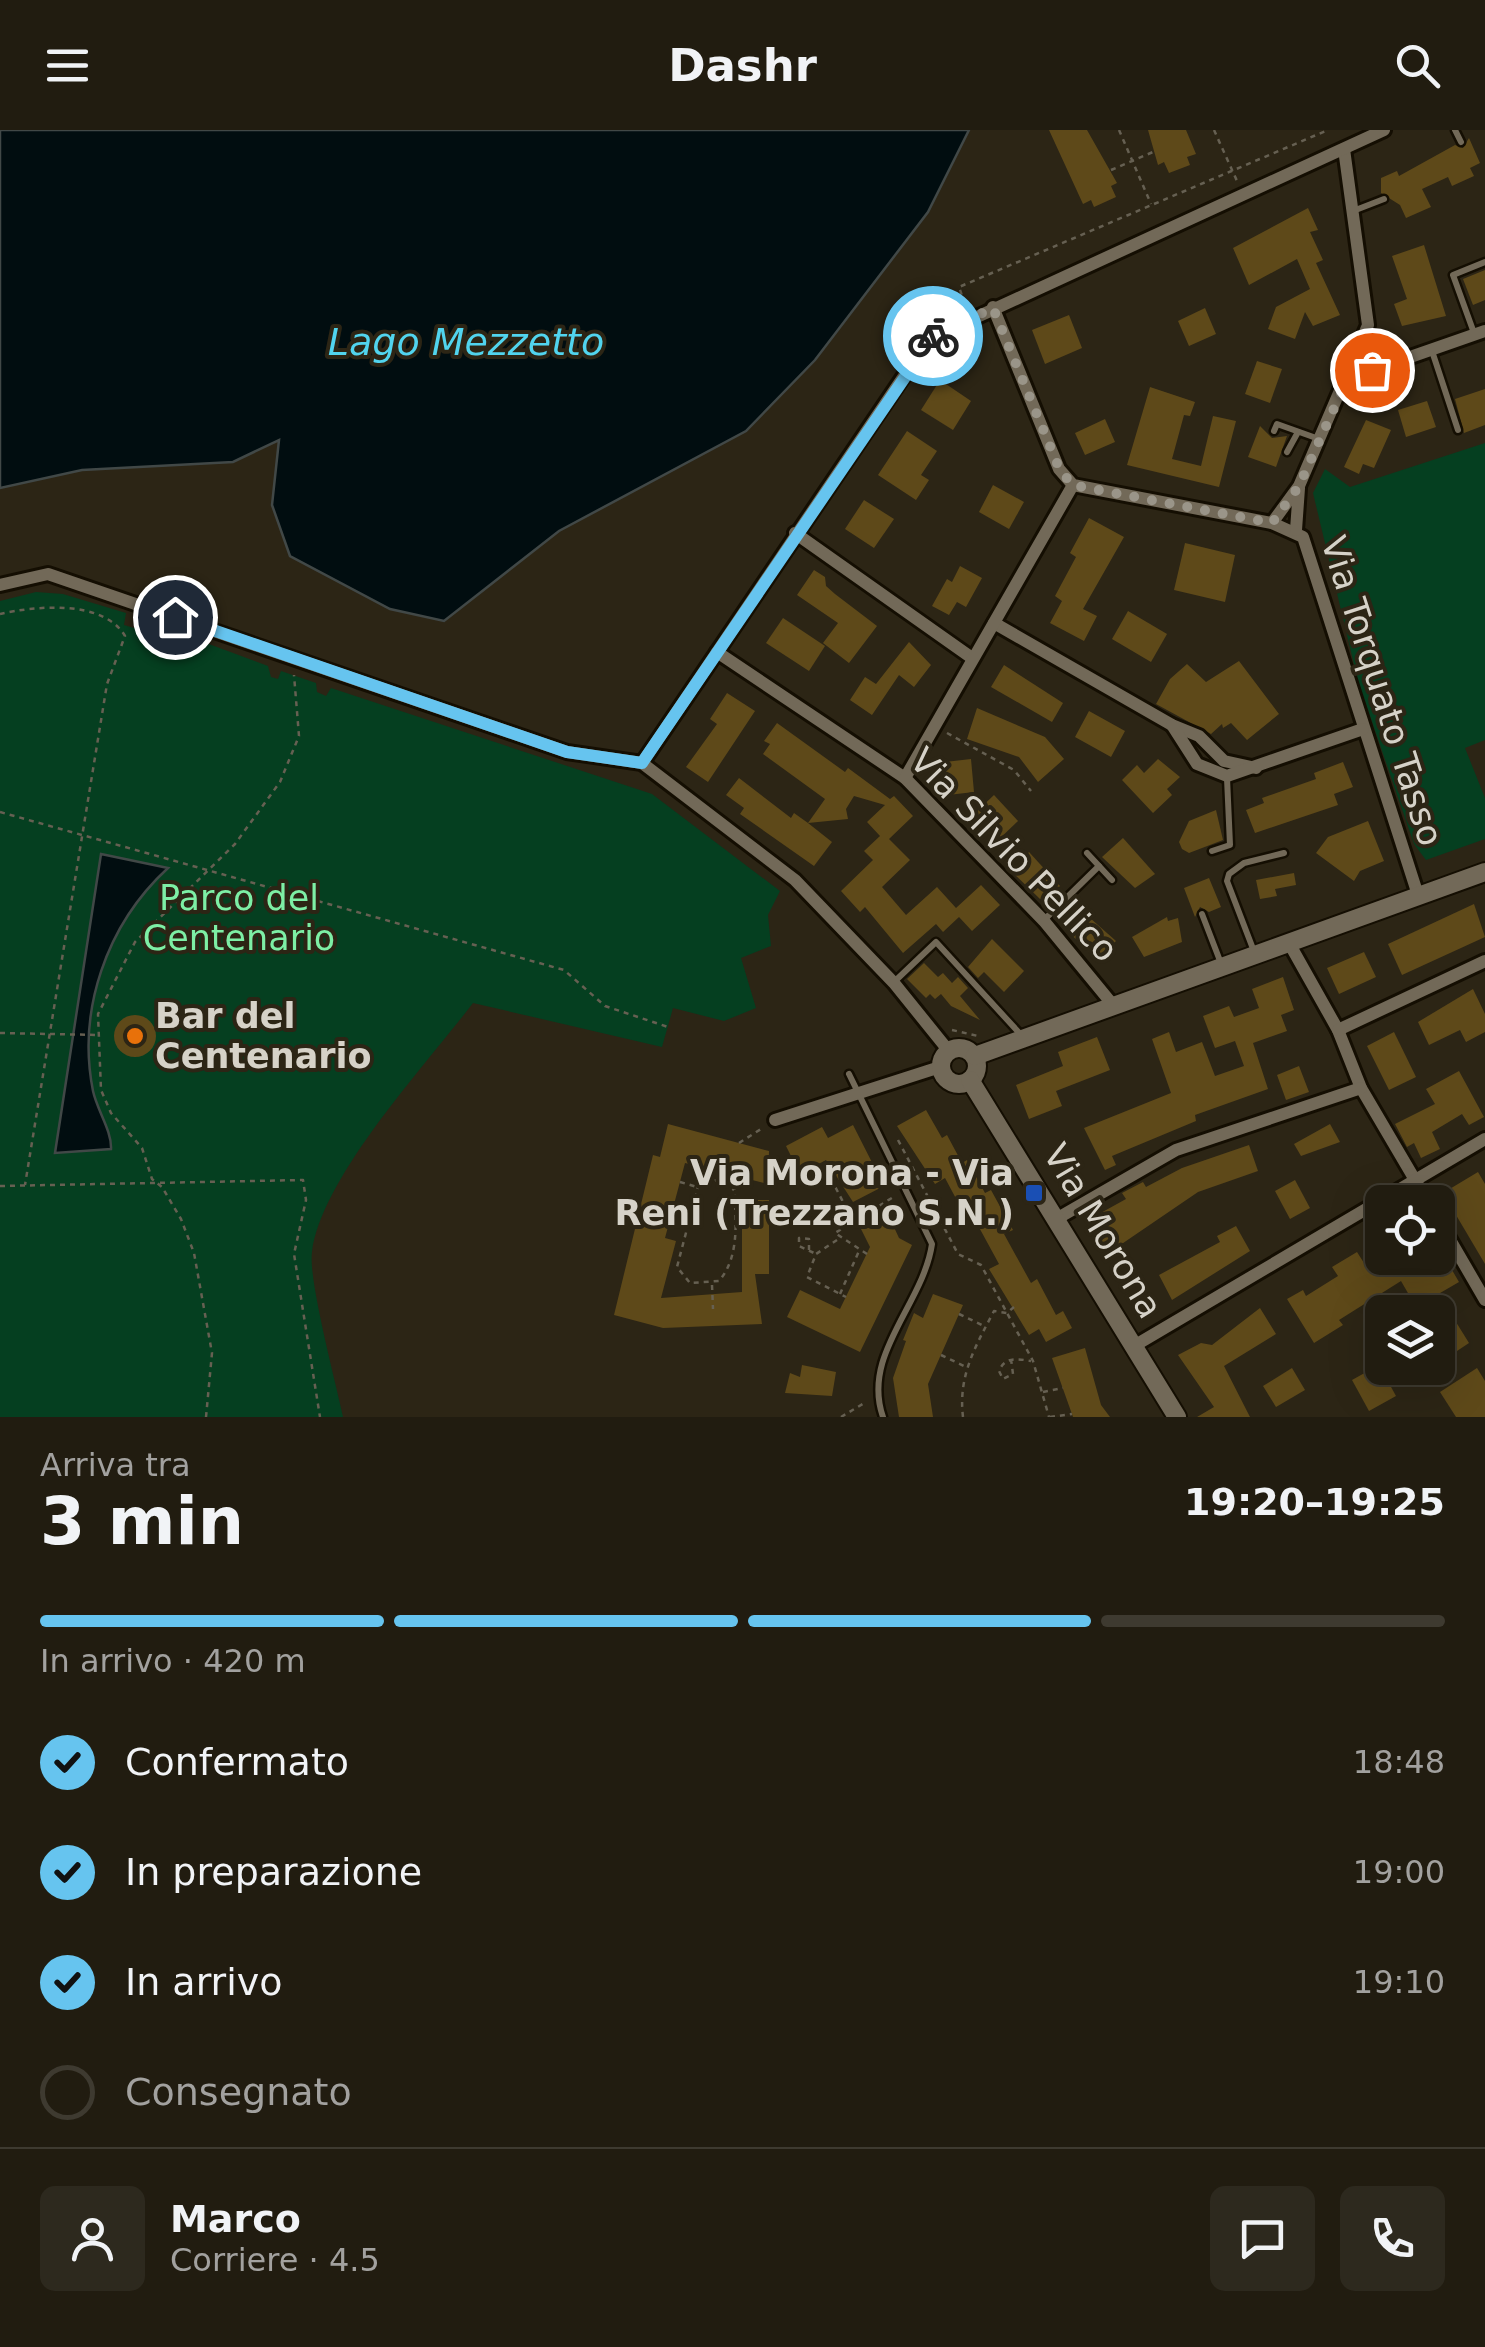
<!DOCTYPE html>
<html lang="it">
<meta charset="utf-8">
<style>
:root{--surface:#211c10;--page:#2d291e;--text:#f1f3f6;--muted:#a2a19f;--line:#3e3a30;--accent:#66c4ef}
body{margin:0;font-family:"DejaVu Sans",sans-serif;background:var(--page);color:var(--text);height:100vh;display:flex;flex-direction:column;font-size:38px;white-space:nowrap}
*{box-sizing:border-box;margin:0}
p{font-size:32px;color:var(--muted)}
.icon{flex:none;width:55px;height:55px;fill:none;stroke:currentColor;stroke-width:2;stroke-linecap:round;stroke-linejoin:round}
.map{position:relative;height:1287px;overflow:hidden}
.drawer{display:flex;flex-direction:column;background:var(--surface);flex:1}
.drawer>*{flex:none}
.tools{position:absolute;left:1365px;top:1055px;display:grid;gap:20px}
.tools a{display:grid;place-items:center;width:90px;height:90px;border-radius:15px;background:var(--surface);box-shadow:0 10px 40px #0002,0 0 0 2px var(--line);font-size:50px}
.pin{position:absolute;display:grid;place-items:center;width:85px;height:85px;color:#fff;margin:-42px;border:5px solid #fff;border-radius:50%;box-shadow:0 2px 10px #0007}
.courier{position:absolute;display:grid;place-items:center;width:100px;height:100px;margin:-50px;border:8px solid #66c4ef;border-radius:50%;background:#fff;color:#222;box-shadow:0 2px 12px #0007}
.summary em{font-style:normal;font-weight:800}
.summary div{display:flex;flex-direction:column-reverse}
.summary{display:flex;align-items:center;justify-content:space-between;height:170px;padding:0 40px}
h1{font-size:65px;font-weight:800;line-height:75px}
.bar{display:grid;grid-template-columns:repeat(4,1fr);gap:15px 10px;align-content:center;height:120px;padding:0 40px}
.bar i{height:12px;border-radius:8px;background:var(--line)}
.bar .on{background:var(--accent)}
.bar p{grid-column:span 4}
.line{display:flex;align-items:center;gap:25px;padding:0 40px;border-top:2px solid var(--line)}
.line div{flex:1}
.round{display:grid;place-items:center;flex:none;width:105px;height:105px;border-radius:15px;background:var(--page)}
ol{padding:0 40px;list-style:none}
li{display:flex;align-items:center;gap:30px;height:110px}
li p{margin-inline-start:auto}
li .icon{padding:10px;border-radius:50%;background:var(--accent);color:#111;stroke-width:4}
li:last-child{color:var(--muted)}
li i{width:55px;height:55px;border:5px solid var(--line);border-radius:50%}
header{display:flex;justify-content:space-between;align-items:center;height:130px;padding:0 40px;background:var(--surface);font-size:45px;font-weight:800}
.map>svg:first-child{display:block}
.green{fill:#053f20}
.water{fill:#010d10;stroke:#414847;stroke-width:2.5}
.building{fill:#5e4919}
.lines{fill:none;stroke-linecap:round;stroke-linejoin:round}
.lane-casing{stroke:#140e02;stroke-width:11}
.street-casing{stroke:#140e02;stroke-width:18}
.secondary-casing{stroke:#140e02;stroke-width:22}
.path{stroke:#666052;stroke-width:2.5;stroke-dasharray:5 5;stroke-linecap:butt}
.lane{stroke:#726958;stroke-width:6}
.street{stroke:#726958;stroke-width:12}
.secondary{stroke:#726958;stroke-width:18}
.done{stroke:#9a9589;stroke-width:10;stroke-dasharray:0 18}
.route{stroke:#66c4ef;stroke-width:12}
.food-dot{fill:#e8710a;stroke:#2c2515;stroke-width:4}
.transit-dot{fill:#1a4fb4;stroke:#2c2515;stroke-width:4}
.labels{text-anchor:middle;stroke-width:8;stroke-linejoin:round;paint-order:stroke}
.street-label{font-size:35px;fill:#d6d2c8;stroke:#2c2515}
.park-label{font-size:35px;fill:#7defa5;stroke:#2c2515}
.poi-label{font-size:35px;font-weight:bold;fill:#d6d2c8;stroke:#2c2515;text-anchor:start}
.water-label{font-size:38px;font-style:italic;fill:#51d4ee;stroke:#2c2515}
</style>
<header><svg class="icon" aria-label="menu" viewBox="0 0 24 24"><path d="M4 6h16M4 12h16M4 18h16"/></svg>Dashr<svg class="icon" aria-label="search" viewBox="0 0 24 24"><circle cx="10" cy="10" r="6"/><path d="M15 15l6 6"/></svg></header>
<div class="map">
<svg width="1485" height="1287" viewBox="0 0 1485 1287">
<rect width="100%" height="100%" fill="#2c2515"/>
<g class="green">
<path d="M1485,313V610L1465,618L1485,668V709L1426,730L1414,714L1358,551L1313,363L1325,339L1350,357Z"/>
<path d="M36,462L63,464L126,483L124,495L134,498L139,488L268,536L271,547L278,549L281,541L316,553L317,562L326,566L331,558L652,664L780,761L768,785L771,816L741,828L756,878L724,891L673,878L662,917L473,873C426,935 322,1046 312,1122C308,1149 336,1253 343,1287H0V471Z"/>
</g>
<g class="water">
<path d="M0,0H969L928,82L815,230L746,301L559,401L444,491L390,479L290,426L272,375L279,310L233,332L82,340L0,358Z"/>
<path d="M101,724L168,738C106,795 77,881 93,961C97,980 112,1001 111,1019L55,1023Z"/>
</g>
<g class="building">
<path d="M1049,0H1087L1117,53L1111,56L1116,67L1094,77L1091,70L1083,74Z"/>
<path d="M1148,0H1186L1196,24L1187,27L1190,35L1169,43L1164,32L1158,35Z"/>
<path d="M1469,8L1480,33L1470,38L1474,46L1452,56L1448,47L1422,59L1431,77L1406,88L1400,75L1381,63V48L1397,41L1399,46L1455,15L1463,18Z"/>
<path d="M1308,78L1318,100L1310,102L1323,130L1316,133L1340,185L1313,196L1305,182L1295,209L1268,199L1276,177L1310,159L1297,129L1249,155L1233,118Z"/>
<path d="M1424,115L1446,186L1402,196L1394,174L1407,169L1392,126Z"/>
<path d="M1485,140V170L1473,175L1463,149Z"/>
<path d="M1205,178L1216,204L1189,216L1178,191Z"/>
<path d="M1069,185L1082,218L1045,234L1032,200Z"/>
<path d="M1257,231L1282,239L1270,273L1245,264Z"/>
<path d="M940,250L971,271L953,300L921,280Z"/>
<path d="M1150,257L1195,272L1190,286L1184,285L1172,329L1201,336L1213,286L1236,291L1219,357L1127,335Z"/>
<path d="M1485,259V295L1464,303L1455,269Z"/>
<path d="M1427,271L1436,297L1406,307L1398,280Z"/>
<path d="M1105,289L1115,312L1085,325L1075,303Z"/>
<path d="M1366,290L1391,300L1374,338L1363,334L1359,344L1344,337Z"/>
<path d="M1260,296L1272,308L1287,306L1276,337L1248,327Z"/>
<path d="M907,301L937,321L921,345L929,350L916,370L878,345Z"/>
<path d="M993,355L1024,372L1009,399L979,382Z"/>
<path d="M864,370L894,389L874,418L845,399Z"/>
<path d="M1089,388L1124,407L1083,479L1097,486L1084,511L1050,493L1062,471L1055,466L1076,427L1070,423Z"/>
<path d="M1185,413L1235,425L1225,472L1174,460Z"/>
<path d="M960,436L982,448L966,477L957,472L949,485L932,476L947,449L952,452Z"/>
<path d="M814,440L825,447L826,456L835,464L877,496L849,533L823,513L838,493L797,465Z"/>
<path d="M1128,481L1167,504L1151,532L1112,509Z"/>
<path d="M783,488L825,516L809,541L766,513Z"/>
<path d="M909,512L931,535L914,557L899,545L872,585L850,570L865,547L876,554Z"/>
<path d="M1239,531L1279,584L1247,610L1231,593L1223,598L1222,594L1211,604L1156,574L1170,549L1187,534L1206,552Z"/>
<path d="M1004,535L1063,573L1052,592L991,557Z"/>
<path d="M727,563L755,581L708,652L686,637L717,594L710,589Z"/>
<path d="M977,578L1045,607L1064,629L1038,652L1019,627L967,609Z"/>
<path d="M1089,581L1125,601L1111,627L1075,607Z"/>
<path d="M777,593L845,642L848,638L890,669L894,666L913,686L889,709L910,730L882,757L906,785L937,757L956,778L981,755L1000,775L972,801L959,787L943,802L936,794L903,823L865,777L860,782L841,761L873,730L864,721L880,706L867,692L885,675L854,666L846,679L848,689L808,693L832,712L814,736L740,684L744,678L726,665L739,648L791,688L794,683L808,693L825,669L763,624L770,614L764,611Z"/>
<path d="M971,629L974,662L948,665L945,632Z"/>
<path d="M1158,629L1180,647L1167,659L1172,665L1153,683L1122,650L1137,635L1144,643Z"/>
<path d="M1343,632L1353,657L1334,664L1338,675L1255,703L1246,680L1264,673L1262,668L1316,649L1314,643Z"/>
<path d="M994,665L1018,691L996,712L972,686Z"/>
<path d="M1216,680L1223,710L1189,723L1182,719L1179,712L1189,691Z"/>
<path d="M1368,691L1384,731L1360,741L1354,751L1316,723L1328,707Z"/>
<path d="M1123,708L1155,744L1135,758L1102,727Z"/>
<path d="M1029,722L1060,756L1046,769H1040L1012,742Z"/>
<path d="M1294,743L1296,755L1275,759L1277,766L1260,769L1256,750Z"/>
<path d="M1209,748L1221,777L1209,782L1200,777L1195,787L1184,758Z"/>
<path d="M1474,774L1485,807L1402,845L1388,814Z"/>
<path d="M1081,780L1116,811L1102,824L1094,826L1063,797Z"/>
<path d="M1167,787L1168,791L1178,788L1182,812L1144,827L1132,807Z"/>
<path d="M992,809L1024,841L1004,862L984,842L978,848L968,837Z"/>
<path d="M1364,822L1376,847L1339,864L1327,838Z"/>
<path d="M924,833L938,847L943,843L952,853L958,847L968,858L960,866L980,890L951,876L941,864L935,869L930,864L926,868L907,849Z"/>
<path d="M1283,847L1294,880L1281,885L1287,901L1253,913L1268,959L1195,985L1196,991L1112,1026L1116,1035L1105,1040L1084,998L1171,963L1152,909L1169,902L1176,922L1202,912L1215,946L1244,936L1235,911L1215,918L1203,886L1229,876L1234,887L1259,878L1252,859Z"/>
<path d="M1473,859L1485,884V902L1466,912L1460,900L1429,915L1418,892Z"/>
<circle cx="135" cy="906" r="21"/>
<path d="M1394,902L1416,947L1389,960L1367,916Z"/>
<path d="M1097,907L1110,940L1056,961L1062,976L1029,989L1016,955L1063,936L1058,922Z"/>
<path d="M1299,936L1309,962L1286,970L1277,945Z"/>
<path d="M1459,941L1484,987L1469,995L1462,984L1432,1002L1440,1019L1421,1028L1414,1013L1407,1017L1395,994L1435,974L1426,959Z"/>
<path d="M926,980L942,1008L947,1005L962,1033L967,1030L985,1063L991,1060L1013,1100L1004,1104L1031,1153L1037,1149L1056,1185L1063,1181L1072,1198L1046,1212L1039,1199L1029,1205L989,1139L999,1134L975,1090L969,1093L945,1048L935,1054L897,996Z"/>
<path d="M668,994L769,1021L768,1054L685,1033L665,1108L676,1111L661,1168L742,1162V1070H769V1144H755L762,1194L663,1198L614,1185L653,1025L660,1027Z"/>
<path d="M1330,994L1340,1012L1301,1026L1294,1014Z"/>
<path d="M853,995L884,1056L853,1072L826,1030L800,1044L786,1016L822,997L828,1008Z"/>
<path d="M1249,1015L1258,1041L1198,1062L1107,1124L1088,1090L1126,1069L1122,1063L1143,1052L1146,1057L1182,1038Z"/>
<path d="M1478,1042L1485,1054V1134L1443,1063Z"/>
<path d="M1295,1050L1310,1078L1290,1089L1275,1061Z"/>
<path d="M887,1082L899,1108L912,1115L860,1222L787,1187L800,1160L840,1179L870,1117L860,1097Z"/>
<path d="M1236,1096L1250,1121L1172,1170L1159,1145L1220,1112L1217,1106Z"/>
<path d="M1357,1122L1371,1144L1400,1128H1445L1459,1152L1416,1177L1401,1151L1339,1190L1343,1195L1314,1213L1287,1169L1303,1160L1306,1166L1338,1146L1332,1137Z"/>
<path d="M933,1164L963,1175L928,1254L933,1287H899L893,1248L906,1211L903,1210L914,1183L923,1188Z"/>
<path d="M1260,1178L1276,1204L1224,1236L1250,1287H1197L1214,1277L1178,1225L1201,1213L1212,1215Z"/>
<path d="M1451,1184L1469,1213L1457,1221L1453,1215L1438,1224V1192Z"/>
<path d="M1085,1218L1101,1275L1110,1287H1073L1052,1228Z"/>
<path d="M802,1235L836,1242L832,1266L785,1263L790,1243L800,1247Z"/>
<path d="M1379,1235L1396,1266L1369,1281L1352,1250Z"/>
<path d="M1292,1238L1305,1260L1276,1277L1263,1256Z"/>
<path d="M1477,1238L1485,1251V1287H1456L1440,1262Z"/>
</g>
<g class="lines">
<g class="lane-casing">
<g id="lane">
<path d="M1455,0L1461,12"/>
<path d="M1353,81L1384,69"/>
<path d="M1474,203L1453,145L1485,132"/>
<path d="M1432,221L1458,300"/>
<path d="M1274,301L1277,294L1319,309"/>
<path d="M1287,322L1298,302"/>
<path d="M1212,721L1230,715L1227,648"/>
<path d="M1087,723L1112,750"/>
<path d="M1202,784L1222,836"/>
<path d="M1044,790L1099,736"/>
<path d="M1255,824L1227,751L1229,744L1244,733L1284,723"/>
<path d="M894,852L936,812L1023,907"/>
<path d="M849,944L932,1114C923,1175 861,1224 883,1287"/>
</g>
</g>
<g class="street-casing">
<g id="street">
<path d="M993,177L1059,339L1073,355L1272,393L1303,407L1418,765"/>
<path d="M1353,235L1373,240L1485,201"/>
<path d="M1272,393L1299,356L1368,195L1344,19"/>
<path d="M1296,400L1299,358"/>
<path d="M795,403L972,528"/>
<path d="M0,455L48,444L567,622L642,633L795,750L894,853L948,920"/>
<path d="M994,493L1172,595L1199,606L1224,631L1256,638"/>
<path d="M717,522L905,648L1044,791L1113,875"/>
<path d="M1172,595L1197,634L1227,646L1363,599"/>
<path d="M642,633L929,209L1384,0"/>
<path d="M905,648L1073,355"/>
<path d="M1289,813L1338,900L1361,958L1428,1072"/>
<path d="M1338,900L1485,831"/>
<path d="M775,990L940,937"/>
<path d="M1058,1088L1176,1020L1361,958"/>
<path d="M1438,1089L1485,1170"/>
<path d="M1134,1216L1485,1009"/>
</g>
</g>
<g class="secondary-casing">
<g id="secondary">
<circle cx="959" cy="936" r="18"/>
<path d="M975,926L1485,742"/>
<path d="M970,950L1177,1287"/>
</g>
</g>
<g class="path">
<path d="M1119,0L1151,74"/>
<path d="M1214,0L1237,51"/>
<path d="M1111,40L1153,22"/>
<path d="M965,174L959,157L1328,0"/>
<path d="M0,484C35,476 103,469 125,506L107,554L25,1055"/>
<path d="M947,603L1014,640L1031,661"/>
<path d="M0,682L564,840L605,876L668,897"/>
<path d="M952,900L978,906"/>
<path d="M0,903L99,905"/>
<path d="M898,1010L958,1124L981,1135L1033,1231L1049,1287"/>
<path d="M739,1013L761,999"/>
<path d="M694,1035L702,1051"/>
<path d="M831,1041L828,1043L853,1091"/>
<path d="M734,1045C734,1080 743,1123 719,1151L690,1153L677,1137L698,1057L717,1050L734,1060"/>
<path d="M680,1052L697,1057"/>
<path d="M0,1056L303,1050L306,1070L294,1124L320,1287"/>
<path d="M813,1058L827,1045"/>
<path d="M670,1091L687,1096"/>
<path d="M837,1110L816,1124L807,1147L846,1167"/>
<path d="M809,1120V1109L799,1108V1116L814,1123"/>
<path d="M867,1124L835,1103L895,1066"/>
<path d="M712,1155L713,1179"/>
<path d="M840,1164L859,1121"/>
<path d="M959,1184L984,1196"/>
<path d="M941,1225L964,1236"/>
<path d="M1011,1229L1013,1244L1003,1249L999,1241C1005,1226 1018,1229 1031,1231"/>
<path d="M1043,1262L1063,1258"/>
<path d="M206,1287L212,1223L194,1123L181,1089L162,1057L152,1049L142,1018L111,983L101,960L98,884L135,812L235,714L280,652L299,606L294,545"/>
<path d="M841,1287L866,1272"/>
<path d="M963,1287C958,1246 975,1217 994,1181L1007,1183L1014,1177"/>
<path d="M1050,1287L1072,1284"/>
</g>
<use href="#lane" class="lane"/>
<use href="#street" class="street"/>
<use href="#secondary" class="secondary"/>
</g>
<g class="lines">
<path class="done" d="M933,206L993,178L1059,338L1072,355L1272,393L1299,356L1354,234L1372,240"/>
<path class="route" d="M175,487L567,622L642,633L933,206"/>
</g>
<circle class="food-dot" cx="135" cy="906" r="10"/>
<rect class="transit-dot" x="1024" y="1053" width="20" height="20" rx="5"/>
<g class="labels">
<g class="street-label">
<text transform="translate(1382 561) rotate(72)" y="12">Via Torquato Tasso</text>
<text transform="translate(1014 725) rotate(46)" y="12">Via Silvio Pellico</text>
<text transform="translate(1103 1101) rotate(59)" y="12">Via Morona</text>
</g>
<g class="park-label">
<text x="239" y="780">Parco del<tspan x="239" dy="40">Centenario</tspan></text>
</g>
<g class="poi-label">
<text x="155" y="898">Bar del<tspan x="155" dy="40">Centenario</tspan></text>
<text x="1014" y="1055" text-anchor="end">Via Morona - Via<tspan x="1014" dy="40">Reni (Trezzano S.N.)</tspan></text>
</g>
<g class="water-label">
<text x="466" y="225">Lago Mezzetto</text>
</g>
</g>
</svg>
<div class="tools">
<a><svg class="icon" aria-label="locate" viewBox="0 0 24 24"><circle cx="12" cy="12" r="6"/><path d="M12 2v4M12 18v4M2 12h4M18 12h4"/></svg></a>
<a><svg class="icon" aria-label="layers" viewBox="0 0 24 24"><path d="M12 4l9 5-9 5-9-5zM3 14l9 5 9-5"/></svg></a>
</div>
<div class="pin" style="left:1372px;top:240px;background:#ea580c"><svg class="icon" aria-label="bag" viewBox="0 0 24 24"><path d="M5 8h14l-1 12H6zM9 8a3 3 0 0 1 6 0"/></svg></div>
<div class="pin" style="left:175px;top:487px;background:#1f2937"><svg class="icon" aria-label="home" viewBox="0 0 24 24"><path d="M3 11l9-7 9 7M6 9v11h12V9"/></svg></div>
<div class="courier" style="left:933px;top:206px"><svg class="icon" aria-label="bike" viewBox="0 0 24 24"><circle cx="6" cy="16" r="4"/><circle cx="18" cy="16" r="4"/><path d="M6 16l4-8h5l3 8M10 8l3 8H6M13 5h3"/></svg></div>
</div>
<section class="drawer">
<div class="summary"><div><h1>3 min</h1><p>Arriva tra</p></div><em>19:20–19:25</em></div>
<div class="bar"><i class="on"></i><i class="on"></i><i class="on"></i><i></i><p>In arrivo · 420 m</p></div>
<ol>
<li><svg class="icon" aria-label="check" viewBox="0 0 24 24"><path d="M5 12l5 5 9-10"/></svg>Confermato<p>18:48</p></li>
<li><svg class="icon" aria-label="check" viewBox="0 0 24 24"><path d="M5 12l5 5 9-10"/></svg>In preparazione<p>19:00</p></li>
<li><svg class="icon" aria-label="check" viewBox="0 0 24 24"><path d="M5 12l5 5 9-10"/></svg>In arrivo<p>19:10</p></li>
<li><i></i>Consegnato</li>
</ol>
<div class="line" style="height:180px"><a class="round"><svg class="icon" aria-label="person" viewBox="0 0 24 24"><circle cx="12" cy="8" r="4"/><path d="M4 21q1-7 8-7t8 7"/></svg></a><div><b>Marco</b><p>Corriere · 4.5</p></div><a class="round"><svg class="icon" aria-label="chat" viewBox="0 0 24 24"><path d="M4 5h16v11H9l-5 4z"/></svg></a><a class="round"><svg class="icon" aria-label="phone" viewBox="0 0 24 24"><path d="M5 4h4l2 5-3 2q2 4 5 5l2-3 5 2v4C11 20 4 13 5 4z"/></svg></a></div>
</section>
